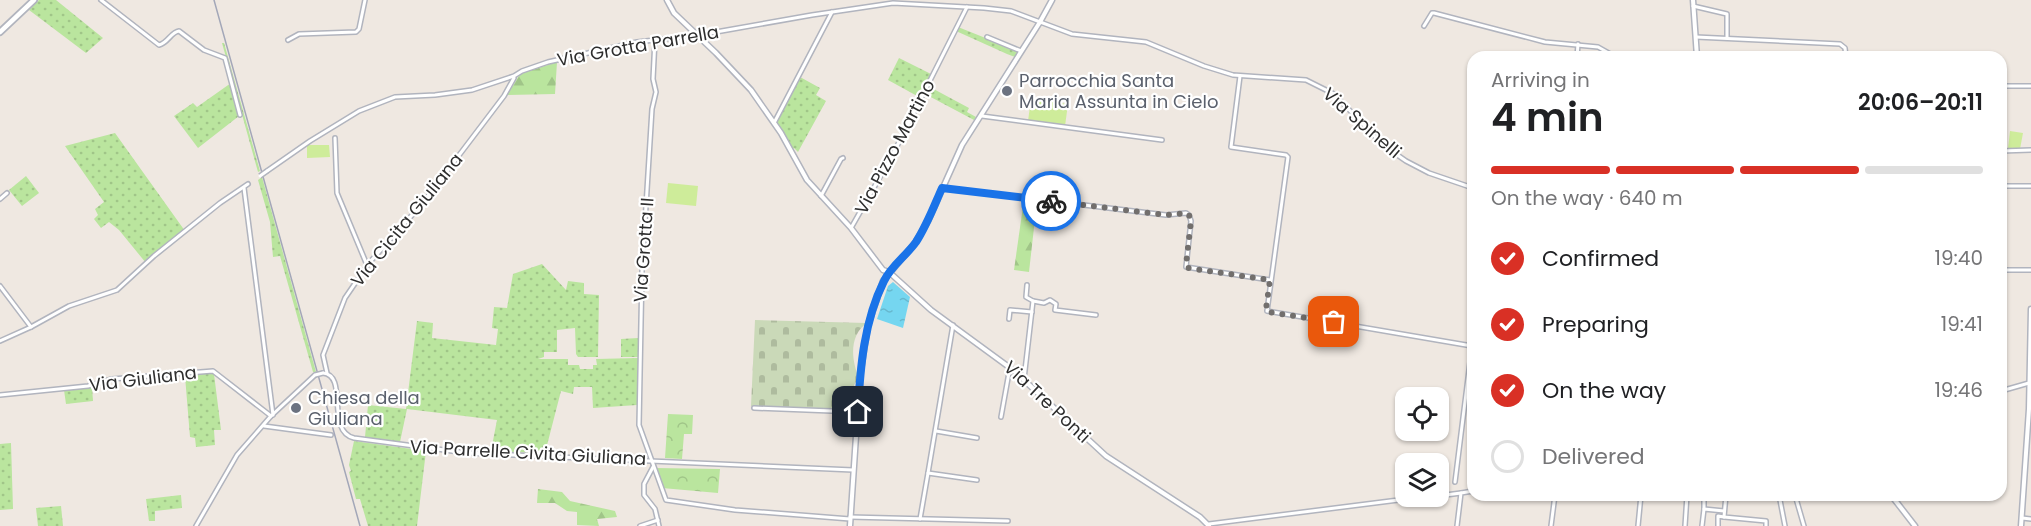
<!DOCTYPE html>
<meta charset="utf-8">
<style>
:root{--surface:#fff;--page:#f2f2f2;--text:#202124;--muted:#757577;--line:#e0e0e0;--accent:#d93025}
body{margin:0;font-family:Poppins,sans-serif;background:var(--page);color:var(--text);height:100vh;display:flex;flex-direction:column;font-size:22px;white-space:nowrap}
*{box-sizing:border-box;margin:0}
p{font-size:20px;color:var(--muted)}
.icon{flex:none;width:33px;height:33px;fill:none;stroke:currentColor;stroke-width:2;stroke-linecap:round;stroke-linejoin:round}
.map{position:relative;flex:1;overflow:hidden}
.details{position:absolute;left:1467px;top:51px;width:540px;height:450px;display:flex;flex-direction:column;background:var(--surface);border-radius:18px;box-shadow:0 2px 4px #0004}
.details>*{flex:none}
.buttons{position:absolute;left:1395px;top:387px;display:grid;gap:12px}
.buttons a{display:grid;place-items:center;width:54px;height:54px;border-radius:12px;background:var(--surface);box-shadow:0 2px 4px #0004;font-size:30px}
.pin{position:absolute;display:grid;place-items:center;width:51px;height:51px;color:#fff;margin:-26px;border-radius:12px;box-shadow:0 3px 9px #0006}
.courier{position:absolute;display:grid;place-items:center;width:60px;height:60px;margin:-30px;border:4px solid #1a73e8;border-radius:50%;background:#fff;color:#222;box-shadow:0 2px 8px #0007}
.head em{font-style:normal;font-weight:600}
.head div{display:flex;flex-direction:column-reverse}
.head{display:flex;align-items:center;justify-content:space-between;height:102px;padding:0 24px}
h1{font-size:39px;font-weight:600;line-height:45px}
.bar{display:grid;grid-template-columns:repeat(4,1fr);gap:9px 6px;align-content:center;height:72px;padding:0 24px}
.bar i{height:8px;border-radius:4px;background:var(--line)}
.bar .current{background:var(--accent)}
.bar p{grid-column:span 4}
ol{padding:0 24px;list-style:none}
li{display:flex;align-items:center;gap:18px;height:66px}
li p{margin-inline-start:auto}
li .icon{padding:6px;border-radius:50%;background:var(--accent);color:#fff;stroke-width:4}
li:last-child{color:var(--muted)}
li i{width:33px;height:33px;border:3px solid var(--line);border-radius:50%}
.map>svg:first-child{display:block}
.grass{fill:url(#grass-dots)}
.forest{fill:url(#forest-firs)}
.cemetery{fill:url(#cemetery-stones)}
.park{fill:url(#park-crowns)}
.pitch{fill:#ceec9a}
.water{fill:url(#water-ripples)}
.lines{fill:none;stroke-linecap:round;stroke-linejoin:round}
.minor-casing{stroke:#b1b4be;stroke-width:6}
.tertiary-casing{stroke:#b1b4be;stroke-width:7}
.secondary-casing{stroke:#b1b4be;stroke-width:8}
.minor{stroke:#fff;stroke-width:3}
.tertiary{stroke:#fff;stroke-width:4}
.secondary{stroke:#fff;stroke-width:4.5}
.rail{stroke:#a3a7b8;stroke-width:1.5}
.minor-bridge-casing{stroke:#b1b4be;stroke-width:6;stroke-linecap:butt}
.minor-bridge{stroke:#fff;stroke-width:3}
.done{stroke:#726f6d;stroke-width:6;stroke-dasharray:0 10.8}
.route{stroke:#1a73e8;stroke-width:8}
.worship-dot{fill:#6b7280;stroke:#fff;stroke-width:2}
.labels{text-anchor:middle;stroke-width:4.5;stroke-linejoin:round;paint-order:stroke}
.street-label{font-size:18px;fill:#2e2e2e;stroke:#fff}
.worship-label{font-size:18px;fill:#5b616d;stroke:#fff;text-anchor:start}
</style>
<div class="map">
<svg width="2031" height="526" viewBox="0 0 2031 526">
<defs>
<pattern id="grass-dots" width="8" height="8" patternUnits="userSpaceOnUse" patternTransform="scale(1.5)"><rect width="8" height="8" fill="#bae59e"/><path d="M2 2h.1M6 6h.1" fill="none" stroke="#a0c588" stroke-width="1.8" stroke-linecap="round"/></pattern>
<pattern id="forest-firs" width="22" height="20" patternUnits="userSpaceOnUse" patternTransform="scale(1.5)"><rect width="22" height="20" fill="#bae59e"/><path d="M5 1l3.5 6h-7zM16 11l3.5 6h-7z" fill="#a0c588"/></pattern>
<pattern id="cemetery-stones" width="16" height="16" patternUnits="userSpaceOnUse" patternTransform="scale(1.5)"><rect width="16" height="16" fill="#cad9b8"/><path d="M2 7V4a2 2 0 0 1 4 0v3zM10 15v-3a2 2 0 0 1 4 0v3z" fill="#aebb9e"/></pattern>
<pattern id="park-crowns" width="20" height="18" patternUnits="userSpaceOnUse" patternTransform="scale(1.5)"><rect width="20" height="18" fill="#bae59e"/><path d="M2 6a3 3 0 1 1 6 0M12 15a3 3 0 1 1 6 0" fill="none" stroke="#a0c588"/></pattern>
<pattern id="water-ripples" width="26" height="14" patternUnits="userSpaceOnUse" patternTransform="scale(1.5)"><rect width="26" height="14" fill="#75d6f0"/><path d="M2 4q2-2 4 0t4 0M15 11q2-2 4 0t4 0" fill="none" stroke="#66b8ce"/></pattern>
</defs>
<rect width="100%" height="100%" fill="#efe8e1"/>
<g class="grass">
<path d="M39,0H56L103,38L86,53L29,10Z"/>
<path d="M958,27L1018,51L1015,57L1007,54L956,31Z"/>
<path d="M222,43H224L260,171L258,172Z"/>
<path d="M899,58L931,74L919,97L888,80Z"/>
<path d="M800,77L820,88L816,95L826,101L798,152L794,148L792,150L776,123Z"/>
<path d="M231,83L239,116L198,148L174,116L193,103L197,107Z"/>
<path d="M928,86L969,108L967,112L976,117L974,120L925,94Z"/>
<path d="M115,133L185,231L146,263L119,230L109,222L101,228L94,219L98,215L95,209L104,202L65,146Z"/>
<path d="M26,176L39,193L22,206L9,190Z"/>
<path d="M262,177L316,372H313L280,256L273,257L270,222L258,180Z"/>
<path d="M542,264L566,290L568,281L584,283V294L599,295L598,357H578L576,354L575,328L557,330V352H544V357L538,359H568V365H579L580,369H593V365H597L596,359L638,358L637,405L593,408L592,387H574L573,394L561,391L545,453L491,451L497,420L407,409L400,442L365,437L368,405L406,409L417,321L433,323L432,338L496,345L498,329L492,328L494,307L507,308L513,274Z"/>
<path d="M638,338V357H621V339Z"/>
<path d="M205,373L214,374L221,430H214L215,445L196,447L195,438L190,437L185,376Z"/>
<path d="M92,387L93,401L66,404L64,390Z"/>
<path d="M354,441L426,451L417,526H368L360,499H356L349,472L351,471L349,465Z"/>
<path d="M11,443L13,509L0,510V444Z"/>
<path d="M181,495L182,508L155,511V521H149L146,499Z"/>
<path d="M61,506L63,526H38L36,508Z"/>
</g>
<g class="forest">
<path d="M557,62L555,94L507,95L520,74Z"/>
<path d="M1024,199L1037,201L1029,272L1014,270Z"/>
<path d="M538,489L562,492L570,501L615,511L617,517L597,519L599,526L577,525V512L567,511L555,503H537Z"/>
</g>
<path class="cemetery" d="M755,320L867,323C849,335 851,360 859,378L854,385V409L751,406Z"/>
<g class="park">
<path d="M668,414L693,415L692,434H684L682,459L665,458Z"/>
<path d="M655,468L720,469L718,493L662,488Z"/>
</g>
<g class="pitch">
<path d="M1031,99L1068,104L1065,126L1028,121Z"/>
<path d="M2010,131L2023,133L2020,149H2008Z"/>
<path d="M307,145H329L330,157L307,158Z"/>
<path d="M668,183L698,186L696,206L666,203Z"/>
</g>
<path class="water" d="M893,282L910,297L903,328L877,319L888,286Z"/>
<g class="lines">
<g class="minor-casing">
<g id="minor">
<path d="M101,0L159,45C168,43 171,32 179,31L204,50L225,58L240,115"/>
<path d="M1693,6L1727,14V37"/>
<path d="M1424,26L1432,13H1434L1545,42L1598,47L1614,56L1624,57"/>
<path d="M987,37L1021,51"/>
<path d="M1696,37L1840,44L1845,48L1846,57"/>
<path d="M655,39L653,79L656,92L652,109L642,271L639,425L666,500L735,510L850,519"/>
<path d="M288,40L299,34L356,32L359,29L365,0"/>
<path d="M1577,57L1578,44"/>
<path d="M1240,76L1231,147L1286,155L1288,157L1267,311L1472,346L1473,335"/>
<path d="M2001,86H2031"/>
<path d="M982,116L1162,140"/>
<path d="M774,123L832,12"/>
<path d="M335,138L337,193L367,265"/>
<path d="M2001,151L2031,150"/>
<path d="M267,171L310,141L359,111L395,97L435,95L472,90L514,76L522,71L548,62L637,42L699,35L812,15L893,3L984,8L1011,11L1072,34L1146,42L1204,66L1233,75L1306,80L1334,94L1383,145L1406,161L1429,173L1473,188"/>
<path d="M2001,186H2031"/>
<path d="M244,188L273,415"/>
<path d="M943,188L1166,215L1186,213L1189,215L1191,221L1186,267L1270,280"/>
<path d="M821,196L841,159L843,158"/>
<path d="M0,199L7,193"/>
<path d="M851,228L893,154L967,7"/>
<path d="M2001,270H2031"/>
<path d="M0,286L31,327"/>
<path d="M1033,301L1044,303L1050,300L1056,304L1055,310L1096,315"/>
<path d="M1009,319L1010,310L1032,312"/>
<path d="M0,341L31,327L69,306L117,290L154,256L220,203L248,184"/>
<path d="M323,373C349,375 325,431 354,438L467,453L853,470"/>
<path d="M327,373L323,355L345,298L369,263L422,204L504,96L514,78"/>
<path d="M1024,379L1033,301L1026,297L1027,285"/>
<path d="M2001,391L2029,383"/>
<path d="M0,395L88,386L112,379L213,371L271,416"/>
<path d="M754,408L857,412"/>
<path d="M1001,417L1010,367"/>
<path d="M264,426L331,435"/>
<path d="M936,431L977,438"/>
<path d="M653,467L644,484V495L655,509L659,526"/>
<path d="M928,473L953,325"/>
<path d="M1455,482L1472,346"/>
<path d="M1726,495L1724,517L1766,521V526"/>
<path d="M1779,495L1785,526"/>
<path d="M1795,495L1804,526"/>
<path d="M1438,496L1461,493"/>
<path d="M1704,509V495"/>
<path d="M850,517L1008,521"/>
<path d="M2022,518L2031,519"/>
<path d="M920,519L928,473L977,480"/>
<path d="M1209,524L1430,496"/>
<path d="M196,526L237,455L271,416L315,375"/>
<path d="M640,526L658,520"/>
<path d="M1457,526L1461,493L1473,491"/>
<path d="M1551,526L1555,495"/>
<path d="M1638,526L1641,495"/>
<path d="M1685,526L1687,495"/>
<path d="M1702,526L1704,509L1724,511"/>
<path d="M1718,526V516L1724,517"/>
</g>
</g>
<g class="tertiary-casing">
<g id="tertiary">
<path d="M667,0L674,13L716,53L751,90L781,133L807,180L851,228L883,270L889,272L931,310L1013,370L1106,456L1200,517L1209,526"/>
<path d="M1693,0L1697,57"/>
<path d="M1891,495L1915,526"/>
<path d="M850,526L860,376L868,325L883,281L915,243L928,221L962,145L1040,22L1052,0"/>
<path d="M2021,526L2029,409L2031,309"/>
</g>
</g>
<g class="secondary-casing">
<path id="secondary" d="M0,32L34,0"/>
</g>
<use href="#minor" class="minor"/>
<use href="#tertiary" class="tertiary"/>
<use href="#secondary" class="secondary"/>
<path class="rail" d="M214,0L360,526"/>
<g class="minor-bridge-casing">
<g id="minor-bridge">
<path d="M260,176L267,171"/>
<path d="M315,375L323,373"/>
</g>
</g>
<use href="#minor-bridge" class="minor-bridge"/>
</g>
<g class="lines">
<path class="done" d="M1051,201L1166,215L1186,213L1189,215L1191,221L1186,265L1188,268L1270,280L1266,309L1268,312L1334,322"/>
<path class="route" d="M858,412C860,368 864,321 884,281C891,266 906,256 916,242C927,225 934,206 942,188L1051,201"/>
</g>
<g class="worship-dot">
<circle cx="1007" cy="91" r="6"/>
<circle cx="296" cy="408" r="6"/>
</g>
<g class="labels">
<g class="street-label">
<text transform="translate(638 46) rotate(-10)" y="6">Via Grotta Parrella</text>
<text transform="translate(1362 123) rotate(41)" y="6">Via Spinelli</text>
<text transform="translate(895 147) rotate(-62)" y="6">Via Pizzo Martino</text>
<text transform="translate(407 220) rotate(-51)" y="6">Via Cicita Giuliana</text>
<text transform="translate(644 250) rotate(-86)" y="6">Via Grotta II</text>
<text transform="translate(143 379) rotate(-7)" y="6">Via Giuliana</text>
<text transform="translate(1047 402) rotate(43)" y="6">Via Tre Ponti</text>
<text transform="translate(528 453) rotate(3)" y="6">Via Parrelle Civita Giuliana</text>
</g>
<g class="worship-label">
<text x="1019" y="87">Parrocchia Santa<tspan x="1019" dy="21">Maria Assunta in Cielo</tspan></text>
<text x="308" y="404">Chiesa della<tspan x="308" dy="21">Giuliana</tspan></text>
</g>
</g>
</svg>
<div class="buttons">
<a><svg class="icon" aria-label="locate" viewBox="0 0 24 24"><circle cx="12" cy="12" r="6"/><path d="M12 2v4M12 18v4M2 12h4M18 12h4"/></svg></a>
<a><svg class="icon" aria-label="layers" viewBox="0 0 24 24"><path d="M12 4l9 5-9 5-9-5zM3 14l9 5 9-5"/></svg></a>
</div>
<div class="pin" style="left:1334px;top:322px;background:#ea580c"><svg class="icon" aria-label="bag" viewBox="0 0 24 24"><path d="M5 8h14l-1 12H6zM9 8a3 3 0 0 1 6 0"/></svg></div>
<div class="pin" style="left:858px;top:412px;background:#1f2937"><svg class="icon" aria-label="home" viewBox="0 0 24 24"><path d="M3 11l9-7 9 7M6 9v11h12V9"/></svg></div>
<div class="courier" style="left:1051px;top:201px"><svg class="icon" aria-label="bike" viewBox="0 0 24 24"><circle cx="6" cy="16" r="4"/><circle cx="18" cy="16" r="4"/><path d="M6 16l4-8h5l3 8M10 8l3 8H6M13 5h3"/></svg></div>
<section class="details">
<div class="head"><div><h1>4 min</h1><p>Arriving in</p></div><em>20:06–20:11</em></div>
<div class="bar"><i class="current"></i><i class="current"></i><i class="current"></i><i></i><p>On the way · 640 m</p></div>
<ol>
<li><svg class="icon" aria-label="check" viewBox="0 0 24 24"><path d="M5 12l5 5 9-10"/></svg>Confirmed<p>19:40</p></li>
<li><svg class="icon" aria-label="check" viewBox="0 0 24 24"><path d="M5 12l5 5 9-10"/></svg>Preparing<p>19:41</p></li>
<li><svg class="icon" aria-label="check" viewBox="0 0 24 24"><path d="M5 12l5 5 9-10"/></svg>On the way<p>19:46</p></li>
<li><i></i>Delivered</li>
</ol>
</section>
</div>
